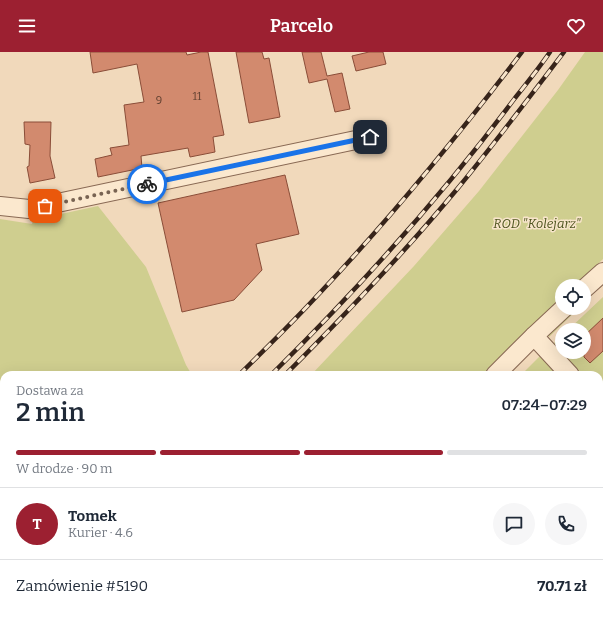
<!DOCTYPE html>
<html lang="pl">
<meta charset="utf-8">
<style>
:root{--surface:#fff;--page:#f6f6f7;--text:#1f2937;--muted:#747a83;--line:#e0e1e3;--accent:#9c2031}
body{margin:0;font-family:Bitter,serif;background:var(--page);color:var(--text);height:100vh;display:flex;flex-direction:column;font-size:15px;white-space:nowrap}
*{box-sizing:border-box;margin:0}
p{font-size:13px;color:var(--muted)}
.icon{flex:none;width:22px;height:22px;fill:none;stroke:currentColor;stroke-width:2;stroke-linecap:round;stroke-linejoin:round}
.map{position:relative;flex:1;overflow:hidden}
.side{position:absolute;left:0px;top:319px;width:603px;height:248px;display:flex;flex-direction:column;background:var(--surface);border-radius:12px 12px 0 0;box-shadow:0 4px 16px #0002}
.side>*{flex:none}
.tools{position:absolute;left:555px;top:227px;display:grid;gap:8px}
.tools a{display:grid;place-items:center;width:36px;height:36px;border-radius:50%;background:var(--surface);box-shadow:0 4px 16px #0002;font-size:20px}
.pin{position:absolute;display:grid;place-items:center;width:34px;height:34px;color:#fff;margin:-17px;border-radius:8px;box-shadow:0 2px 6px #0006}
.courier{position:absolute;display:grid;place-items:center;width:40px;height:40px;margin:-20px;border:3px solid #1a73e8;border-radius:50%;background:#fff;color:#222;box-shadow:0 1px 5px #0007}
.head em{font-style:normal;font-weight:600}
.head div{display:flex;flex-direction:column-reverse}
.head{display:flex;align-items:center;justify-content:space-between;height:68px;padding:0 16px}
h1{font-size:26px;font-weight:600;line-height:30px}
.bar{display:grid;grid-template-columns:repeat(4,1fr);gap:6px 4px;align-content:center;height:48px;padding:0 16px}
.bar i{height:5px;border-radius:3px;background:var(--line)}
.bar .selected{background:var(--accent)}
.bar p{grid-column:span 4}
.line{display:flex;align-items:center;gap:10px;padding:0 16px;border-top:1px solid var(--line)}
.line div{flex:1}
.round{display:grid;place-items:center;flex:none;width:42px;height:42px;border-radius:21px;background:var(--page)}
header{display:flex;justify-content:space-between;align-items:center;height:52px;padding:0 16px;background:var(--accent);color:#fff;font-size:18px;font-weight:600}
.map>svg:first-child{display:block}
.green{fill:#cfce8f}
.building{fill:#d28a6e;stroke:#8a4d38}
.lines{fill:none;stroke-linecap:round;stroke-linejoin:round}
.street-casing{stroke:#896954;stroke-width:20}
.street{stroke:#fbe8ce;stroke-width:18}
.rail-casing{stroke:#37241a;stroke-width:4.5}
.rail{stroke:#f8e5cb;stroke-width:3;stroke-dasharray:9;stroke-linecap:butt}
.done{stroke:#786352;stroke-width:4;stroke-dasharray:0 7.2}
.route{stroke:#1a73e8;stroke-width:5}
.labels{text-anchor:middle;stroke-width:3;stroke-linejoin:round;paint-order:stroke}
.number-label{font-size:11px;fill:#5e3e2f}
.park-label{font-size:13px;font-style:italic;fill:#4e551f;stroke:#f8e5cb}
</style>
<header><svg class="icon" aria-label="menu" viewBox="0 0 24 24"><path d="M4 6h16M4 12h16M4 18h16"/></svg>Parcelo<svg class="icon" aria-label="heart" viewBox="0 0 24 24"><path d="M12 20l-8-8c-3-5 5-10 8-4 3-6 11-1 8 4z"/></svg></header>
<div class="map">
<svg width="603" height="567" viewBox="0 0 603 567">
<rect width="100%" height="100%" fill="#f1d9bb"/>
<g class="green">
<path d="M585,0H603V207L575,234H562V246L482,323H311L414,214L479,139L558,38Z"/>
<path d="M98,154L146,215L186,313L192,323H4V521L0,524V167L32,172L33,168Z"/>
<path d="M603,245V356L599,349V323H580L552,293L562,283V300H584V278H568Z"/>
<path d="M572,256H579L549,285L548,283Z"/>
<path d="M542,302L562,323H521Z"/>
<path d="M599,373L603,382V567H345L346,563H599Z"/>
<path d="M40,563H117L120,567H35Z"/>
<path d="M155,563H321L320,567H159Z"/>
</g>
<g class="building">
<path d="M90,0H186L187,3L201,0H208L224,83L213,85L215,100L190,105L188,96L141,104L142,116L98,125L95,107L112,103L110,96L129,93L124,53L144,50L137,12L93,21Z"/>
<path d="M236,0H262L264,7L269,6L280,65L249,71Z"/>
<path d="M302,0H321L327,24L342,21L350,57L335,60L327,27L309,31Z"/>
<path d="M369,0H383L386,12L356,19L352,4Z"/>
<path d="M24,70H51L50,104L55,126L30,131L27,115L29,114L30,93L25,92Z"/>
<path d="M285,123L299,182L256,192L262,218L234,248L182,260L158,151Z"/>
<path d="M603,266V299L590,311L584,305V284Z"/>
</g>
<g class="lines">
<g class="street-casing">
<g id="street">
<path d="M0,154L29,157L370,85"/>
<path d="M584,237L603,220"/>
<path d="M534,284L570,323"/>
<path d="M495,323L534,284L564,256"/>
<path d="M599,361L603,368"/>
<path d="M328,567L329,563"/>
</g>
</g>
<use href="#street" class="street"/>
<g class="rail-casing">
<g id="rail">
<path d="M239,323C265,297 291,272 316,245C389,168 457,85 522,0"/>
<path d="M271,323C359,236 441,145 515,46C527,31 539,16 550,0"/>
<path d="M285,323C345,263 404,201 458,136C494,92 529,46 564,0"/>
<path d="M0,531L4,528"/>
<path d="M7,567L11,563"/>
<path d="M22,567L26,563"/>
</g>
</g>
<use href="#rail" class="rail"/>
</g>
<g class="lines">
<path class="done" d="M45,154L147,132"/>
<path class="route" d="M147,132L370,85"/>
</g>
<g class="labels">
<g class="number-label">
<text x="197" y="48">11</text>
<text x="159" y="52">9</text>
</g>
<g class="park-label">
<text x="537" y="176">ROD "Kolejarz"</text>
</g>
</g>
</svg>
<div class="tools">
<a><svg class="icon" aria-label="locate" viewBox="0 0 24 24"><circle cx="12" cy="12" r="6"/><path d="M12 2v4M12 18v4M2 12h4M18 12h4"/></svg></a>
<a><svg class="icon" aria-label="layers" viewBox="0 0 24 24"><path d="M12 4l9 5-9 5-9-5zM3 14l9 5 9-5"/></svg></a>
</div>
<div class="pin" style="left:45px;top:154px;background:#ea580c"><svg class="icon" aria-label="bag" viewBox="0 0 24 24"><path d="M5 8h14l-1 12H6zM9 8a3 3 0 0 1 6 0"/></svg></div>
<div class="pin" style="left:370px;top:85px;background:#1f2937"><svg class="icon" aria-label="home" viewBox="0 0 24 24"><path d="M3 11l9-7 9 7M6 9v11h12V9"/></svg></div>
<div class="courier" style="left:147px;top:132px"><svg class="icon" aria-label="bike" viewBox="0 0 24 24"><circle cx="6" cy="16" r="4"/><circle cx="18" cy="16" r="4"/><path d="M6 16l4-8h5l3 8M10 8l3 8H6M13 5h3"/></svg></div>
<section class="side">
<div class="head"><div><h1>2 min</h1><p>Dostawa za</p></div><em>07:24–07:29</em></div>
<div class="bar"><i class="selected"></i><i class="selected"></i><i class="selected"></i><i></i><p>W drodze · 90 m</p></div>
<div class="line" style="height:72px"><b class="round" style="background:var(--accent);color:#fff">T</b><div><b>Tomek</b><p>Kurier · 4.6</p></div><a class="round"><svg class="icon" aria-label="chat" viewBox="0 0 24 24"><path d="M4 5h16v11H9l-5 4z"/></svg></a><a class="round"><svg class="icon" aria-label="phone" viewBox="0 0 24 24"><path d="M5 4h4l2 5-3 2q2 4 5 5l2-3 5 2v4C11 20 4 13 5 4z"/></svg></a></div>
<div class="line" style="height:52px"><div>Zamówienie #5190</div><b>70.71 zł</b></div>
</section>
</div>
